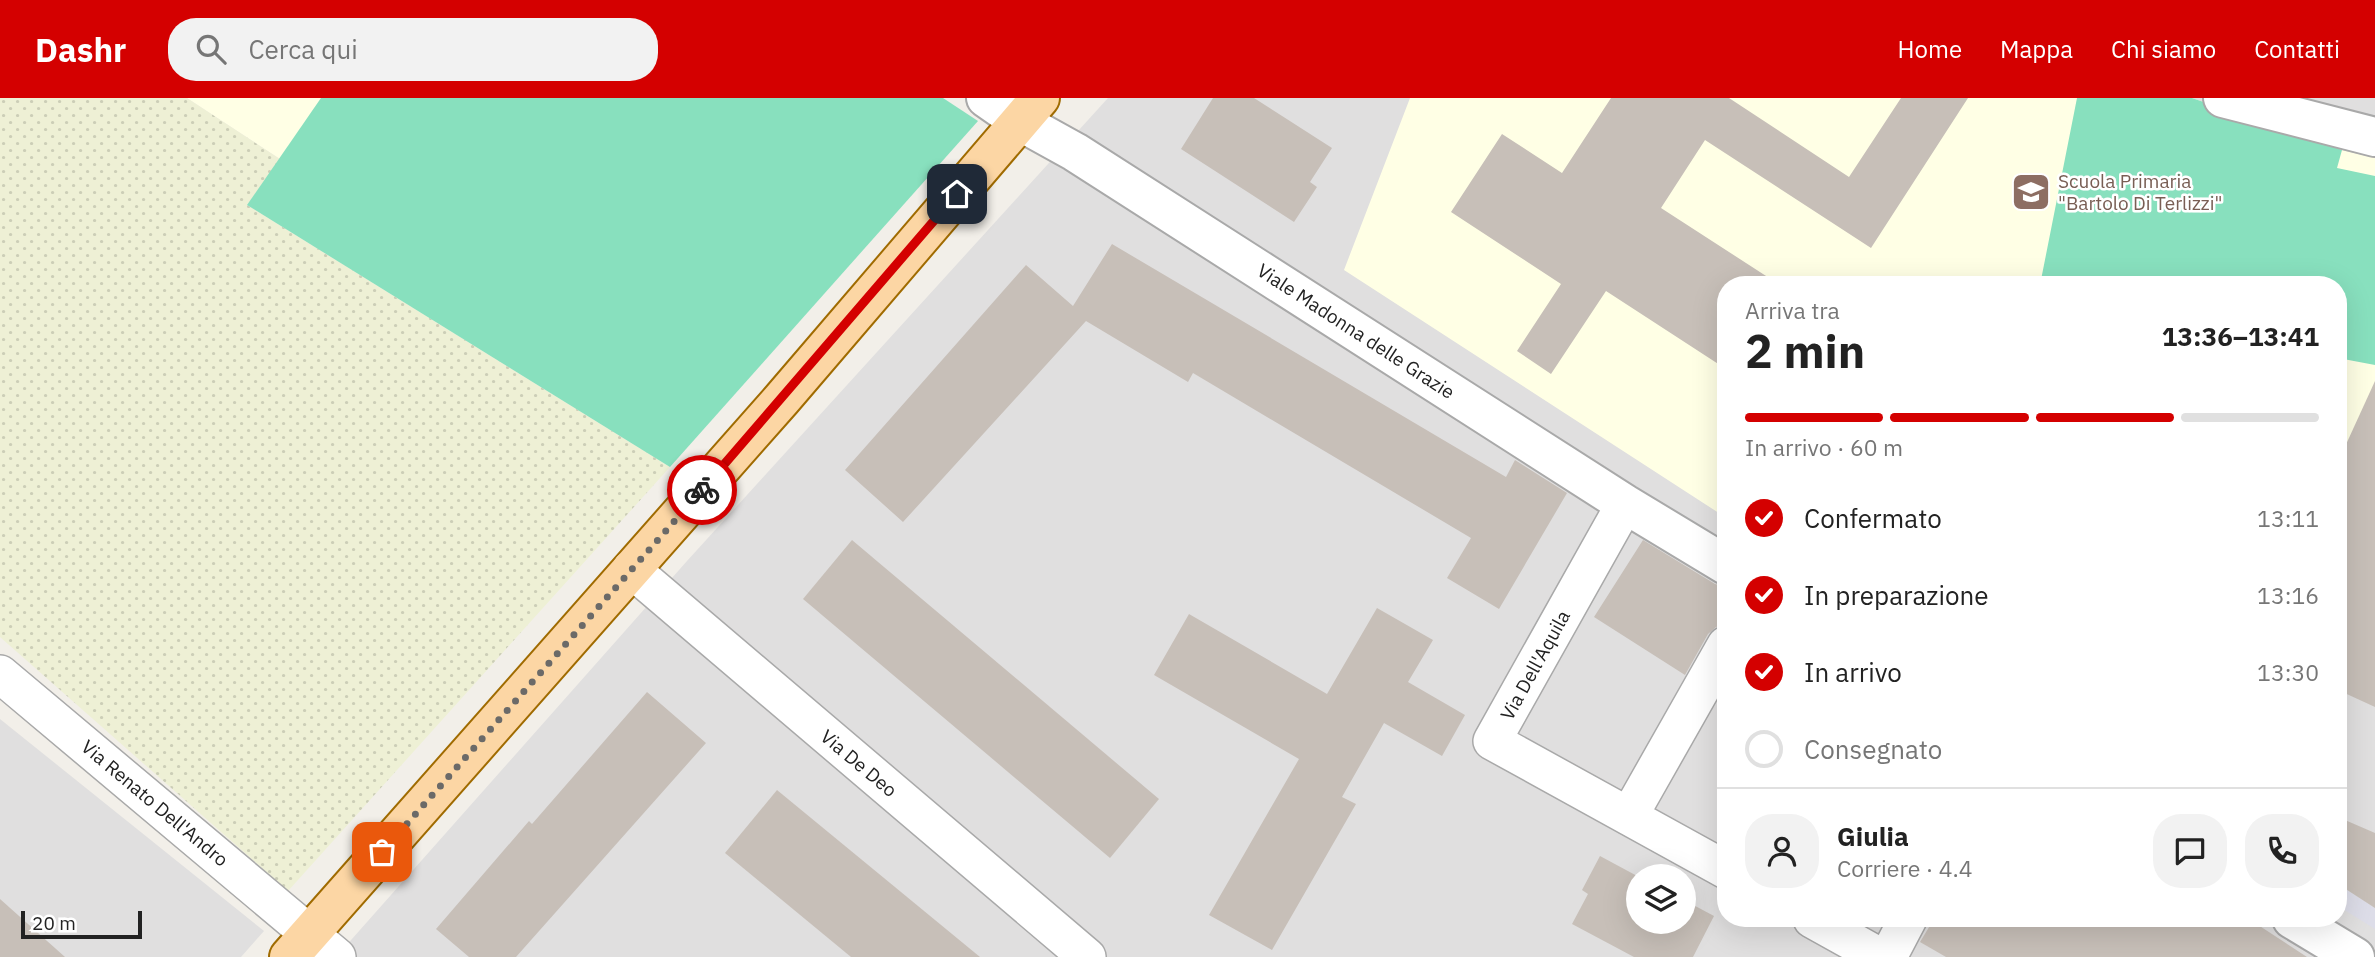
<!DOCTYPE html>
<html lang="it">
<meta charset="utf-8">
<style>
:root{--surface:#fff;--page:#f2f2f2;--text:#222;--muted:#767676;--line:#e0e0e0;--accent:#d40000}
body{margin:0;font-family:"IBM Plex Sans",sans-serif;background:var(--page);color:var(--text);height:100vh;display:flex;flex-direction:column;font-size:26px;white-space:nowrap}
*{box-sizing:border-box;margin:0}
p{font-size:23px;color:var(--muted)}
.icon{flex:none;width:38px;height:38px;fill:none;stroke:currentColor;stroke-width:2;stroke-linecap:round;stroke-linejoin:round}
.map{position:relative;flex:1;overflow:hidden}
.sheet{position:absolute;left:1717px;top:178px;width:630px;height:651px;display:flex;flex-direction:column;background:var(--surface);border-radius:28px;box-shadow:0 7px 28px #0002}
.sheet>*{flex:none}
.buttons{position:absolute;left:1626px;top:766px;display:grid;gap:14px}
.buttons a{display:grid;place-items:center;width:70px;height:70px;border-radius:50%;background:var(--surface);box-shadow:0 7px 28px #0002;font-size:35px}
.scale{position:absolute;left:21px;bottom:18px;width:121px;box-sizing:border-box;padding-left:7px;border:4px solid #222;border-top:0;font-size:19px;line-height:24px;white-space:nowrap;color:#222;-webkit-text-stroke:5px #fff;paint-order:stroke}
.pin{position:absolute;display:grid;place-items:center;width:60px;height:60px;color:#fff;margin:-30px;border-radius:14px;box-shadow:0 4px 10px #0006}
.courier{position:absolute;display:grid;place-items:center;width:70px;height:70px;margin:-35px;border:5px solid #d40000;border-radius:50%;background:#fff;color:#222;box-shadow:0 2px 9px #0007}
.head em{font-style:normal;font-weight:800}
.head div{display:flex;flex-direction:column-reverse}
.head{display:flex;align-items:center;justify-content:space-between;height:119px;padding:0 28px}
h1{font-size:46px;font-weight:800;line-height:52px}
.bar{display:grid;grid-template-columns:repeat(4,1fr);gap:10px 7px;align-content:center;height:84px;padding:0 28px}
.bar i{height:9px;border-radius:5px;background:var(--line)}
.bar .on{background:var(--accent)}
.bar p{grid-column:span 4}
.line{display:flex;align-items:center;gap:18px;padding:0 28px;border-top:2px solid var(--line)}
.line div{flex:1}
.round{display:grid;place-items:center;flex:none;width:74px;height:74px;border-radius:28px;background:var(--page)}
ol{padding:0 28px;list-style:none}
li{display:flex;align-items:center;gap:21px;height:77px}
li p{margin-inline-start:auto}
li .icon{padding:7px;border-radius:50%;background:var(--accent);color:#fff;stroke-width:4}
li:last-child{color:var(--muted)}
li i{width:38px;height:38px;border:4px solid var(--line);border-radius:50%}
header{display:flex;align-items:center;gap:42px;box-sizing:border-box;height:98px;padding:0 35px;background:var(--accent);color:#fff}
header strong{font-size:33px}
nav{display:flex;gap:38px;margin-inline-start:auto;font-size:24px}
.search{width:490px;height:63px;background:var(--page);display:flex;align-items:center;gap:18px;box-sizing:border-box;padding:0 24px;border-radius:28px;color:var(--muted);font-size:26px}
.map>svg:first-child{display:block}
.residential{fill:#e0dfdf;fill-rule:evenodd}
.education{fill:#ffffe5}
.farmland{fill:url(#farmland-dots)}
.pitch{fill:#88e0be}
.plaza{fill:#dddde8}
.building{fill:#c7bfb8}
.lines{fill:none;stroke-linecap:round;stroke-linejoin:round}
.minor-casing{stroke:#a9a9a9;stroke-width:40}
.tertiary-casing{stroke:#a9a9a9;stroke-width:42}
.primary-casing{stroke:#a06b00;stroke-width:42}
.minor{stroke:#fff;stroke-width:37}
.tertiary{stroke:#fff;stroke-width:38}
.primary{stroke:#fcd6a4;stroke-width:38}
.done{stroke:#6b6a68;stroke-width:7;stroke-dasharray:0 12.6}
.route{stroke:#d40000;stroke-width:9}
.labels{text-anchor:middle;stroke-width:5;stroke-linejoin:round;paint-order:stroke}
.education-label{font-size:19px;fill:#785e54;stroke:#fff;text-anchor:start}
.street-label{font-size:19px;fill:#222;stroke:#fff}
</style>
<header>
<strong>Dashr</strong>
<div class="search"><svg class="icon" aria-label="search" viewBox="0 0 24 24"><circle cx="10" cy="10" r="6"/><path d="M15 15l6 6"/></svg>Cerca qui</div>
<nav><a>Home</a><a>Mappa</a><a>Chi siamo</a><a>Contatti</a></nav>
</header>
<div class="map">
<svg width="2375" height="859" viewBox="0 0 2375 859">
<defs>
<pattern id="farmland-dots" width="8" height="8" patternUnits="userSpaceOnUse" patternTransform="scale(1.75)"><rect width="8" height="8" fill="#eef0d5"/><path d="M2 2h.1M6 6h.1" fill="none" stroke="#ccceb7" stroke-width="1.8" stroke-linecap="round"/></pattern>
</defs>
<rect width="100%" height="100%" fill="#f2efe9"/>
<g class="residential">
<path d="M1108,0H2375V859H336L687,463ZM1726,187H2338V821H1726ZM1638,779H1684V824H1638Z"/>
<path d="M0,621L264,833L241,859H0Z"/>
</g>
<g class="education">
<path d="M187,0H321L280,61Z"/>
<path d="M1410,0H2192L2338,51L2375,60V428L2338,411V187H1726L1725,419L1344,172Z"/>
</g>
<path class="farmland" d="M0,0H187L280,61L247,107L670,369L288,793L0,539Z"/>
<g class="pitch">
<path d="M321,0H943L978,23L670,369L247,107Z"/>
<path d="M2077,0H2192L2342,52L2337,70L2375,78V267L2338,260V187H2040Z"/>
</g>
<path class="plaza" d="M2338,786L2375,810V831L2338,808Z"/>
<g class="building">
<path d="M1213,0H1254L1332,50L1310,84L1317,89L1294,124L1181,51Z"/>
<path d="M1611,0H1729L1849,79L1901,0H1968L1871,150L1705,42L1661,110L1780,187H1726V271L1606,193L1551,276L1517,253L1561,186L1451,114L1502,36L1562,75Z"/>
<path d="M1112,146L1506,379L1515,362L1567,395L1499,511L1447,480L1471,440L1193,275L1188,284L1086,223L903,424L845,372L1026,167L1073,208Z"/>
<path d="M2375,283V609L2338,592V364Z"/>
<path d="M852,442L1159,701L1110,760L803,501Z"/>
<path d="M1643,442L1715,486L1726,489V526L1716,529L1708,536L1685,577L1594,519Z"/>
<path d="M1377,510L1433,542L1408,584L1465,617L1442,658L1384,625L1342,699L1356,706L1272,852L1209,817L1299,661L1154,577L1189,516L1327,596Z"/>
<path d="M647,594L706,645L516,859H469L436,831L529,723L532,726Z"/>
<path d="M777,692L980,859H851L725,755Z"/>
<path d="M2338,719L2375,735V810L2338,786Z"/>
<path d="M1600,758L1639,779L1638,824H1684V802L1714,818L1693,859H1634L1572,826L1588,796L1582,792Z"/>
<path d="M0,801L65,859H0Z"/>
<path d="M1934,821H2249L2307,859H1946L1920,844Z"/>
</g>
<g class="lines">
<g class="minor-casing">
<g id="minor">
<path d="M1625,406L1492,643L1726,772"/>
<path d="M631,471L1087,859"/>
<path d="M0,576L337,859"/>
<path d="M1629,718L1726,547"/>
<path d="M1812,821L1880,859"/>
<path d="M1888,859L1908,821"/>
</g>
</g>
<g class="tertiary-casing">
<g id="tertiary">
<path d="M986,0L1019,23L1075,54L1625,406L1726,467"/>
<path d="M2223,0L2375,39"/>
<path d="M2292,821L2355,859"/>
</g>
</g>
<g class="primary-casing">
<path id="primary" d="M289,859L782,301L1040,0"/>
</g>
<use href="#minor" class="minor"/>
<use href="#tertiary" class="tertiary"/>
<use href="#primary" class="primary"/>
</g>
<g class="lines">
<path class="done" d="M382,754L702,392"/>
<path class="route" d="M702,392L957,96"/>
</g>
<defs>
<g id="school-square" transform="scale(2.0125)"><rect x="-9" y="-9" width="18" height="18" rx="4" fill="#8d6e63" stroke="#fff"/><path d="M0-5L7-2L0 1L-7-2ZM-4 1L0 2.5L4 1V4Q0 6-4 4Z" fill="#fff"/></g>
</defs>
<g fill-rule="evenodd">
<use href="#school-square" x="2031" y="94"/>
</g>
<g class="labels">
<g class="education-label">
<text x="2058" y="90">Scuola Primaria<tspan x="2058" dy="22">"Bartolo Di Terlizzi"</tspan></text>
</g>
<g class="street-label">
<text transform="translate(1356 233) rotate(33)" y="7">Viale Madonna delle Grazie</text>
<text transform="translate(1535 567) rotate(-61)" y="7">Via Dell'Aquila</text>
<text transform="translate(859 665) rotate(40)" y="7">Via De Deo</text>
<text transform="translate(155 705) rotate(40)" y="7">Via Renato Dell'Andro</text>
</g>
</g>
</svg>
<div class="buttons">
<a><svg class="icon" aria-label="layers" viewBox="0 0 24 24"><path d="M12 4l9 5-9 5-9-5zM3 14l9 5 9-5"/></svg></a>
</div>
<div class="scale">20 m</div>
<div class="pin" style="left:382px;top:754px;background:#ea580c"><svg class="icon" aria-label="bag" viewBox="0 0 24 24"><path d="M5 8h14l-1 12H6zM9 8a3 3 0 0 1 6 0"/></svg></div>
<div class="pin" style="left:957px;top:96px;background:#1f2937"><svg class="icon" aria-label="home" viewBox="0 0 24 24"><path d="M3 11l9-7 9 7M6 9v11h12V9"/></svg></div>
<div class="courier" style="left:702px;top:392px"><svg class="icon" aria-label="bike" viewBox="0 0 24 24"><circle cx="6" cy="16" r="4"/><circle cx="18" cy="16" r="4"/><path d="M6 16l4-8h5l3 8M10 8l3 8H6M13 5h3"/></svg></div>
<section class="sheet">
<div class="head"><div><h1>2 min</h1><p>Arriva tra</p></div><em>13:36–13:41</em></div>
<div class="bar"><i class="on"></i><i class="on"></i><i class="on"></i><i></i><p>In arrivo · 60 m</p></div>
<ol>
<li><svg class="icon" aria-label="check" viewBox="0 0 24 24"><path d="M5 12l5 5 9-10"/></svg>Confermato<p>13:11</p></li>
<li><svg class="icon" aria-label="check" viewBox="0 0 24 24"><path d="M5 12l5 5 9-10"/></svg>In preparazione<p>13:16</p></li>
<li><svg class="icon" aria-label="check" viewBox="0 0 24 24"><path d="M5 12l5 5 9-10"/></svg>In arrivo<p>13:30</p></li>
<li><i></i>Consegnato</li>
</ol>
<div class="line" style="height:126px"><a class="round"><svg class="icon" aria-label="person" viewBox="0 0 24 24"><circle cx="12" cy="8" r="4"/><path d="M4 21q1-7 8-7t8 7"/></svg></a><div><b>Giulia</b><p>Corriere · 4.4</p></div><a class="round"><svg class="icon" aria-label="chat" viewBox="0 0 24 24"><path d="M4 5h16v11H9l-5 4z"/></svg></a><a class="round"><svg class="icon" aria-label="phone" viewBox="0 0 24 24"><path d="M5 4h4l2 5-3 2q2 4 5 5l2-3 5 2v4C11 20 4 13 5 4z"/></svg></a></div>
</section>
</div>
